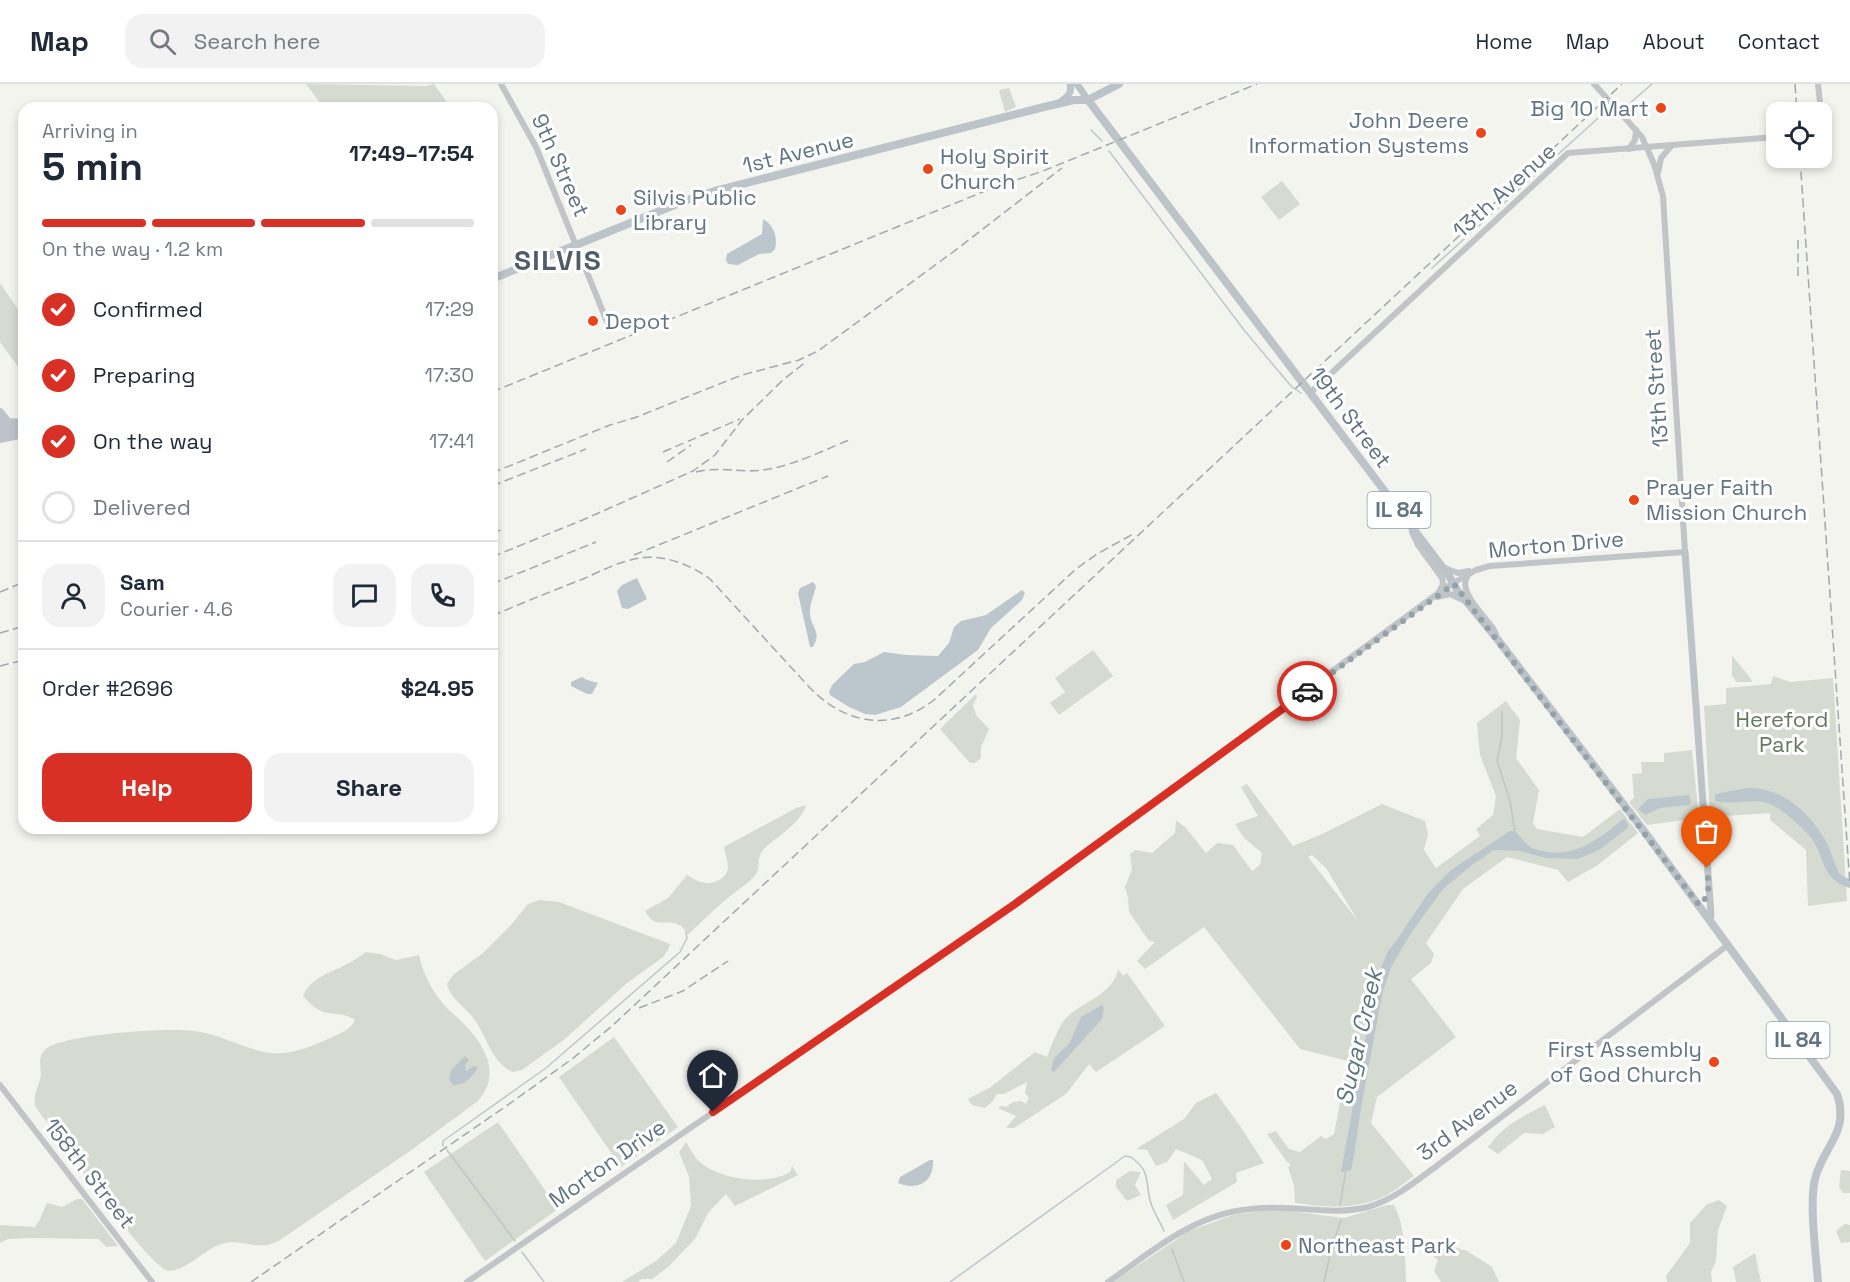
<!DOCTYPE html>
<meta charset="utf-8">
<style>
:root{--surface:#fff;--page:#f2f2f3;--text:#1f2937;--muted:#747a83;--line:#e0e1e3;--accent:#d93025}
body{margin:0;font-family:"Space Grotesk",sans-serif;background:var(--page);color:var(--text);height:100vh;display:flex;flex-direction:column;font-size:22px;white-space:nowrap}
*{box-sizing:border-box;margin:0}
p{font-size:20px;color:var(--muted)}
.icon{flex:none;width:33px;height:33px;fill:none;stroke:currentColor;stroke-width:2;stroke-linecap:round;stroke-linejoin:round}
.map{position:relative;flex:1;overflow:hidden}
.side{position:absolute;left:18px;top:18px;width:480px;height:732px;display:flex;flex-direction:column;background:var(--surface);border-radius:18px;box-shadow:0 3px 9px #0003}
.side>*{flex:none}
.fabs{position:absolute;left:1766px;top:18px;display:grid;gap:12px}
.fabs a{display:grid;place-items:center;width:66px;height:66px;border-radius:12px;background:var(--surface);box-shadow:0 3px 9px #0003;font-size:30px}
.pin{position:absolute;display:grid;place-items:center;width:51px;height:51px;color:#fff;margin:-62px -26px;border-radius:50% 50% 50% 0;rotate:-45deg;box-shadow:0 0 6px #0007}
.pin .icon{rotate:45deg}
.courier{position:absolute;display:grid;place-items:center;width:60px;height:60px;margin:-30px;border:4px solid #d93025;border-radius:50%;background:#fff;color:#222;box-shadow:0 2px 8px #0007}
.summary em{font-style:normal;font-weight:700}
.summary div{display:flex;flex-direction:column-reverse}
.summary{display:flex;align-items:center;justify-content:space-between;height:102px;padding:0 24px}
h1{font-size:39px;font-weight:700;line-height:45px}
.bar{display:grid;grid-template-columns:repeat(4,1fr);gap:9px 6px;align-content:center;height:72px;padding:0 24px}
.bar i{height:8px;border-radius:4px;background:var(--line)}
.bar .on{background:var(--accent)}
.bar p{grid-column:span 4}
.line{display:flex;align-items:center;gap:15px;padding:0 24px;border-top:2px solid var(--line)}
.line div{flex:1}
.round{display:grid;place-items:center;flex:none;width:63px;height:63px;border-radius:18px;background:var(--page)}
ol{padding:0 24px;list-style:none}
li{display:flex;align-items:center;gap:18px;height:66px}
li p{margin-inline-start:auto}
li .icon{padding:6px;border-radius:50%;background:var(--accent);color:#fff;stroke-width:4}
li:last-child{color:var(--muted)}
li i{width:33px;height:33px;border:3px solid var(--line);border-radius:50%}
.action{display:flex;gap:12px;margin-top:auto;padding:12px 24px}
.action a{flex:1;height:69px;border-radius:18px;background:var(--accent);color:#fff;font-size:24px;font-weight:700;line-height:69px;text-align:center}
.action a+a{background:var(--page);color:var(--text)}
header{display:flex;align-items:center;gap:36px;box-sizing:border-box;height:84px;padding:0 30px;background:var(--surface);border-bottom:2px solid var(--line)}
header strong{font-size:28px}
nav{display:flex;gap:33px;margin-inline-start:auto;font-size:21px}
.search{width:420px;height:54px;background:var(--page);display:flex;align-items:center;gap:15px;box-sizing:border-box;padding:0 21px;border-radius:18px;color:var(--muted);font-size:22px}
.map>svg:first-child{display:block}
.green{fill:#d5dbd0;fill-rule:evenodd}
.water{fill:#bbc7cc}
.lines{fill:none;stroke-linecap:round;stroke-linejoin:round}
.stream{stroke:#bbc7cc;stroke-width:1.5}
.tertiary{stroke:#c1c5c8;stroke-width:6}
.secondary{stroke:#bcc4ca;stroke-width:7}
.primary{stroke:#bcc4ca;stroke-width:8}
.trunk{stroke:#bcc4ca;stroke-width:8}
.rail{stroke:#a1a8ad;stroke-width:1.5;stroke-dasharray:9 4.5;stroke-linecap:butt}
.done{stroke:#94a1a8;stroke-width:6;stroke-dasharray:0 10.8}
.route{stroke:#d93025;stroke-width:8}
.poi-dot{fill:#eb4518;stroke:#fff;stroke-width:2}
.labels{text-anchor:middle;stroke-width:6;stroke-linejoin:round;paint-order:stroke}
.shield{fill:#fff;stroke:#909ea8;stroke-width:1.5}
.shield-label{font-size:21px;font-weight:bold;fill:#617482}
.poi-label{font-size:22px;fill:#617482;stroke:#fff;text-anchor:start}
.street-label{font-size:22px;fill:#617482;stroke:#fff}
.park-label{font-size:22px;fill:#667960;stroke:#fff}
.water-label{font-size:24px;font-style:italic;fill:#5d7780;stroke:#fff}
.district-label{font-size:28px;font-weight:bold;letter-spacing:1.5px;fill:#505d67;stroke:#fff}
</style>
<header>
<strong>Map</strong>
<div class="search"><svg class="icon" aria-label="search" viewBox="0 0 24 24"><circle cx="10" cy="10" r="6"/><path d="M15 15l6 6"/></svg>Search here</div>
<nav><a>Home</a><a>Map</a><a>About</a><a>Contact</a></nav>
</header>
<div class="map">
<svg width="1850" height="1198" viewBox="0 0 1850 1198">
<rect width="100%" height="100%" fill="#f4f4ef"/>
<g class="green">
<path d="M306,0L426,2L434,0L451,24H324Z"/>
<path d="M1009,4L1016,23L1005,28L999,6Z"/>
<path d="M1282,97L1300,120L1279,136L1261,113Z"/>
<path d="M0,199L24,234V291L0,258Z"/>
<path d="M1093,566L1113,592L1059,631L1050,619L1065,608L1055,594Z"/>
<path d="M1732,571C1737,579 1749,590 1752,598H1736L1732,591Z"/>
<path d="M1773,592L1790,598L1833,594L1847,817L1808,822L1806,766L1770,736V729L1710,733L1704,622L1726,620V604L1771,600Z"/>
<path d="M976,610L977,613L973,621L976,631L989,645L981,663V674L975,679H970L940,645Z"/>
<path d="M1506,617L1520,636L1516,674L1539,706L1533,739L1537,745L1583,753L1620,725L1638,749L1598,781L1568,798L1558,786L1507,773L1463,805L1426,859L1434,870L1431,879L1411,895L1456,953L1377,1013L1371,1039L1414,1092C1404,1099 1394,1108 1383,1113C1354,1126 1325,1123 1295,1119L1294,1101L1288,1083L1291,1081L1287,1078L1267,1050L1276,1047L1289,1065L1300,1068L1321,1052L1326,1055L1334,1050L1348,977L1300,965L1204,843L1145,885L1137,877L1155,858L1149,857L1129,828L1128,814L1125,803L1132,785L1130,770L1135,766L1152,769L1175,749L1176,736L1186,744L1206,769L1217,759L1233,761L1252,787L1260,781L1262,769L1244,754L1235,740L1258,732L1241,703L1247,700L1293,762L1322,750L1382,720L1425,737L1428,750L1424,766L1436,784L1480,752L1476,745L1493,731L1496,712L1480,671L1477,639ZM1312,771L1326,784L1358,837L1308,773Z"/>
<path d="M1692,666L1699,734L1647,741L1629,718L1634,714L1632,690L1642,689L1641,678H1664V669Z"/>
<path d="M806,721C799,741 780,750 765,764C754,775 763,783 754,793C744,803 731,810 721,820C710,829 700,839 690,849L688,850C685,847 684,844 681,842C667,833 655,847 645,827L668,814L687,791C691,793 696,797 701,798C711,802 728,795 728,783C728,777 725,769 724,763L796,724Z"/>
<path d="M540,816L559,818L670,860L668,866L663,873L626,900L565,955L522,986L513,988C490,979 486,947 470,930C463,922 449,912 447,900L453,891L483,869L512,840L528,820Z"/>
<path d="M366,868L380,870L396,876L419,871C423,889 430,903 441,917C447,926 457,932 464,940C486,962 501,991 478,1017L410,1067L280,1156C276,1158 271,1160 267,1161C252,1163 236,1155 221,1160C206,1165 185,1187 169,1187C150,1186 51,1044 35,1022C33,1010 39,1002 41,991C41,985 39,978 41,972C41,970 44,967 46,965C62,950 171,943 194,947C217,950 238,961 260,967C283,974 309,964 330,954C340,949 351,946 355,936C336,923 325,939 303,912C310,894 330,889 345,881C352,878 359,873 366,868ZM465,981V986L469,987L472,993L459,1001H453L449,996Z"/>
<path d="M1118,885L1123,892L1127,889L1165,942L1096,988L1089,980L1066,1010L1014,1044H1006L1016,1032L998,1024L1001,1022L1006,1023L1013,1018L1021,1017L1026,1020L1029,1014L1025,1009L1027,998L1004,1010H997L992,1018L985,1024L972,1021L968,1015L991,1003L1035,968L1047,973C1052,960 1057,945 1066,934C1082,918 1114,910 1118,885Z"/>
<path d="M614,953L678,1043L621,1083L559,993Z"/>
<path d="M1216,1009L1240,1042L1264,1079L1236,1089L1237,1098L1173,1136L1166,1121L1183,1111L1184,1077L1204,1101L1212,1095L1202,1076L1176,1065L1167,1078L1156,1082L1147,1066L1136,1065L1184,1035L1196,1019Z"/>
<path d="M1545,1021L1555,1043L1543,1050L1524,1049L1498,1070L1488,1063C1504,1041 1521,1033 1545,1021Z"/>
<path d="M498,1038L558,1125L485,1177L424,1088Z"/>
<path d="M686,1058C690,1064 694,1073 700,1078C720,1096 768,1102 790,1088L792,1082L798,1091L735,1122L726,1110L708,1129L695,1155L668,1183L652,1195H642L638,1198H622L656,1177L676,1159L691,1122L689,1093L679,1068Z"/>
<path d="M1841,1086L1850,1087V1109H1843L1839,1103Z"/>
<path d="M1130,1087L1141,1088L1135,1101L1141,1111L1127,1117L1116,1103V1096Z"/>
<path d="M77,1115H82L118,1162L107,1163L98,1155L32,1154L8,1155L0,1159V1141L35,1143L39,1137L47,1119L62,1123Z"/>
<path d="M1719,1116L1727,1122L1718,1146L1716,1177L1711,1188L1712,1198H1667L1666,1192L1690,1159V1139L1706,1121Z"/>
<path d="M1387,1121H1394C1406,1145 1405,1172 1406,1198H1113L1189,1147L1233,1131L1260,1127L1282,1126L1344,1134Z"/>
<path d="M1845,1140L1850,1141V1158L1841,1159L1836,1147Z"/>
<path d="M1437,1158L1467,1167L1492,1183L1499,1198H1441L1434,1187L1438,1176L1426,1166Z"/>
<path d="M1755,1169L1761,1198H1736L1733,1183Z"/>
</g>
<g class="water">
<path d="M763,135C774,141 778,154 775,165L771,169L759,170L738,181L728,180L726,176L727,170L762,150Z"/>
<path d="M637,494L647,515L628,525L622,524L617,507L622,501Z"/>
<path d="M813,498L816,502C814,511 809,522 810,531C812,545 822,548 813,563H810L798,509L800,504Z"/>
<path d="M1022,506L1025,509L1022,516L991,544L978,566L901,623L875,631L865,630L849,623L830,611L829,607L833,600L854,580L865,578L884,568L906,571L938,572L949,559L954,543L961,537L986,531Z"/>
<path d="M582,593L587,596L598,599L592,610H587L571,602V598Z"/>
<path d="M1747,704C1779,703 1805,724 1822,751C1830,762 1833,777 1839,789L1844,793L1850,795V804C1824,796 1826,781 1815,760C1810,749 1781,724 1770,720C1754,713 1732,722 1715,717V710Z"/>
<path d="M1689,711L1691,719L1689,721L1660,724L1645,731L1638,725L1648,715Z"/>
<path d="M1623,735H1625L1629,743L1599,766L1578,775L1546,774L1519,767L1494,766L1484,771L1443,805L1413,846L1391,883L1382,911L1361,1024L1353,1077L1351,1086L1341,1088L1376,896L1388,867L1396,857L1429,808L1451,786L1510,747H1515C1520,752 1526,761 1532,764C1569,778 1596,758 1623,735Z"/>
<path d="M1102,921L1104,924L1102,935L1054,988L1051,986L1054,974L1069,960L1081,933Z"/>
<path d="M465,972L469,976L465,981L466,987L474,982L478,983C472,993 466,1002 453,1001L449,996L451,986Z"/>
<path d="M930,1076H933C934,1098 918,1107 898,1099L900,1093Z"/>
</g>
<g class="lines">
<g class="stream">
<path d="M1622,23L1629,20L1652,0"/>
<path d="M1091,46L1102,57"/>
<path d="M1109,67L1244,246L1291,302L1301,309"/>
<path d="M1432,184L1606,27"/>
<path d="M1502,627V653L1497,677L1510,717L1515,749"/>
<path d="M1477,777L1490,768"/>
<path d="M443,1062V1057L546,984L680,868L687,854L686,848"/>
<path d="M447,1066L515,1157"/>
<path d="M1340,1121L1346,1086"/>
<path d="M1172,1165L1184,1198"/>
<path d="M522,1168L544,1198"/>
<path d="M950,1198L1125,1072L1131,1073C1151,1088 1145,1096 1150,1116C1152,1126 1160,1137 1164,1147"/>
<path d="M1324,1198L1331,1166L1341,1136"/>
</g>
<g class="tertiary">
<path d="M501,0L536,63L610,245"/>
<path d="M1818,0L1821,28"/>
<path d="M1629,65L1635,56L1636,46"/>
<path d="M1658,89L1661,74L1672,61"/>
<path d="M1310,309L1568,69L1776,53"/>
<path d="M1412,448L1418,461L1442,494L1443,500L1439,508"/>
<path d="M1445,484L1458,489L1469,487"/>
<path d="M1467,493C1458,507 1484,532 1493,544L1496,550"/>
<path d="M1437,513L1450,510L1463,516"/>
<path d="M0,1001L152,1198"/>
<path d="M467,1198L1015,820L1448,502L1476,486L1490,482L1685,468L1663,112L1654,80L1642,53L1594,0"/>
<path d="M1108,1198C1146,1172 1185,1138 1231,1128C1249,1124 1267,1123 1286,1124C1313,1125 1340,1130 1368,1123C1395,1115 1416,1097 1438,1081L1728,861"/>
</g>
<g class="secondary">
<path d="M1077,0L1088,16"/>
<path d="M1059,19C1066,14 1073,9 1070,0"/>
<path d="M1685,468L1711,831L1710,836"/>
</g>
<g class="primary">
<path d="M1088,16L1449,492L1457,506L1498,556L1644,747L1837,1010C1850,1049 1823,1062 1815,1095C1809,1121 1816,1170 1818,1198"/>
<path d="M492,195L687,116L715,107L1044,23L1074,16H1088L1119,0"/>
<path d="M0,347L24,343"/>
<path d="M0,355L24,350"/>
</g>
<g class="trunk">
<path d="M0,328L8,338L24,339"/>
<path d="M0,348L3,342L1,330"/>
</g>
<g class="rail">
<path d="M1795,0L1797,28"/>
<path d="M1800,74L1850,802"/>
<path d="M1798,192V156"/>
<path d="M492,308L995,103L1043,87L1257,0"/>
<path d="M663,368L740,335"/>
<path d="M667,378L691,361"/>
<path d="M696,388C719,382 740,389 763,386C794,382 823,366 852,355"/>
<path d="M492,389L610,341L634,334L742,291L799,276L818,267L953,168L1062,84"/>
<path d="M492,402L586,365"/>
<path d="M492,439L498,436"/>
<path d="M492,449L501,446"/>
<path d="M634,471L828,392"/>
<path d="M492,473L585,435L693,387L715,371L742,336L784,295L807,277"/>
<path d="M492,500L596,458"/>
<path d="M0,508L24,498"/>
<path d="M492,532C522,519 552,507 583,495C601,487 620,477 640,474C664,470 691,481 710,495L811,605C847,641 893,648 934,616L1076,485L1097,470L1135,449"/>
<path d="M0,549L24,542"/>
<path d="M0,582L24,576"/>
<path d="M639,924L683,907L728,877"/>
<path d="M251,1198L512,1018L572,975L612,942L1622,0"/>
</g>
</g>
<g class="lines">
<path class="done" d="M1307,607L1454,500L1699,821C1712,811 1708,799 1707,784"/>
<path class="route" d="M713,1028L1015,820L1307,607"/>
</g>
<g class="poi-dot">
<circle cx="1661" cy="24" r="6"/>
<circle cx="1481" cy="49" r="6"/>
<circle cx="928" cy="85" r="6"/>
<circle cx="621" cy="126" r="6"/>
<circle cx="593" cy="237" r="6"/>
<circle cx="1634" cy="416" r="6"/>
<circle cx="1714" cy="978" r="6"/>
<circle cx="1286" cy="1161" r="6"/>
</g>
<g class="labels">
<g class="shield">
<rect x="1367.5" y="408" width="63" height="36" rx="4.5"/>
<rect x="1766.5" y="938" width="63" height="36" rx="4.5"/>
</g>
<g class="shield-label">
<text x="1399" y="433">IL 84</text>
<text x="1798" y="963">IL 84</text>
</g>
<g class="poi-label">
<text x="1649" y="32" text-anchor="end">Big 10 Mart</text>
<text x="1469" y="44" text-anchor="end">John Deere<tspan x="1469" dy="25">Information Systems</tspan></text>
<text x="940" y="80">Holy Spirit<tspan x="940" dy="25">Church</tspan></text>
<text x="633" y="121">Silvis Public<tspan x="633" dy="25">Library</tspan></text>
<text x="605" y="245">Depot</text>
<text x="1646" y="411">Prayer Faith<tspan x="1646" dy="25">Mission Church</tspan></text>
<text x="1702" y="973" text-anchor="end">First Assembly<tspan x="1702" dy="25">of God Church</tspan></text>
<text x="1298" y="1169">Northeast Park</text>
</g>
<g class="street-label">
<text transform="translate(798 68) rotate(-14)" y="8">1st Avenue</text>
<text transform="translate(561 81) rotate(66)" y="8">9th Street</text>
<text transform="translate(1504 106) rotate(-42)" y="8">13th Avenue</text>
<text transform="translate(1656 304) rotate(-94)" y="8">13th Street</text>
<text transform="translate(1351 333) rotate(53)" y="8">19th Street</text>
<text transform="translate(1556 460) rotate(-5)" y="8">Morton Drive</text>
<text transform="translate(1467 1036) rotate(-37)" y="8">3rd Avenue</text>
<text transform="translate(607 1079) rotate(-35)" y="8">Morton Drive</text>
<text transform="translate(90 1089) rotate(52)" y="8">158th Street</text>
</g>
<g class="park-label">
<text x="1782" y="643">Hereford<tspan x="1782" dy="25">Park</tspan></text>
</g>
<g class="water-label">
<text transform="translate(1359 953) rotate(-77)" y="8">Sugar Creek</text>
</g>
<g class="district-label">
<text x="558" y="186">SILVIS</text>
</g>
</g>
</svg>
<div class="fabs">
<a><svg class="icon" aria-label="locate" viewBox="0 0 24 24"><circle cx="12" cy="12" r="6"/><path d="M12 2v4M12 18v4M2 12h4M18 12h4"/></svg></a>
</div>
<div class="pin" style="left:1707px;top:784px;background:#ea580c"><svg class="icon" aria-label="bag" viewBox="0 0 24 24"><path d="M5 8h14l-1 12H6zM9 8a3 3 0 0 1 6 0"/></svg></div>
<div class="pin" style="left:713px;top:1028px;background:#1f2937"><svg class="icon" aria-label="home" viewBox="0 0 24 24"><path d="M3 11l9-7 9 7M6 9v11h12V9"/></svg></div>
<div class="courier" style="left:1307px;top:607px"><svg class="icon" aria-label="car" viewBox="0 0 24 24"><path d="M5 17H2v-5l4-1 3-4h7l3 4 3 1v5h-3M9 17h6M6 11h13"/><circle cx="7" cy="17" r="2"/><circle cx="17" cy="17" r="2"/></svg></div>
<section class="side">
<div class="summary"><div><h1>5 min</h1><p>Arriving in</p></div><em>17:49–17:54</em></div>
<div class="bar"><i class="on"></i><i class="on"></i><i class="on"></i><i></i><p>On the way · 1.2 km</p></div>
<ol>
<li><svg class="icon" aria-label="check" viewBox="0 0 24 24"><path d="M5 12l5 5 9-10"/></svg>Confirmed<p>17:29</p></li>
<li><svg class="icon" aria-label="check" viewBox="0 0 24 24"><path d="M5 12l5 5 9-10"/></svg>Preparing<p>17:30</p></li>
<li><svg class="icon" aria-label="check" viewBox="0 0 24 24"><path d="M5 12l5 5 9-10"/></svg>On the way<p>17:41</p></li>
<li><i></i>Delivered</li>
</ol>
<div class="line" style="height:108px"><a class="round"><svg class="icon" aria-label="person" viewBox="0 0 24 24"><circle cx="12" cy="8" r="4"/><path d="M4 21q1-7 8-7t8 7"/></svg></a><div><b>Sam</b><p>Courier · 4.6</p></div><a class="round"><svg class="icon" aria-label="chat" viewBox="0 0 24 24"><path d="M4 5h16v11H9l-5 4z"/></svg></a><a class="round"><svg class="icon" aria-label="phone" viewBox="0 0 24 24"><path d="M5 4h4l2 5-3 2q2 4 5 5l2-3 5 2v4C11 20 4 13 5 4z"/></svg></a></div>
<div class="line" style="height:78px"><div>Order #2696</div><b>$24.95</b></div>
<div class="action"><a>Help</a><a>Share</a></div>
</section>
</div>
